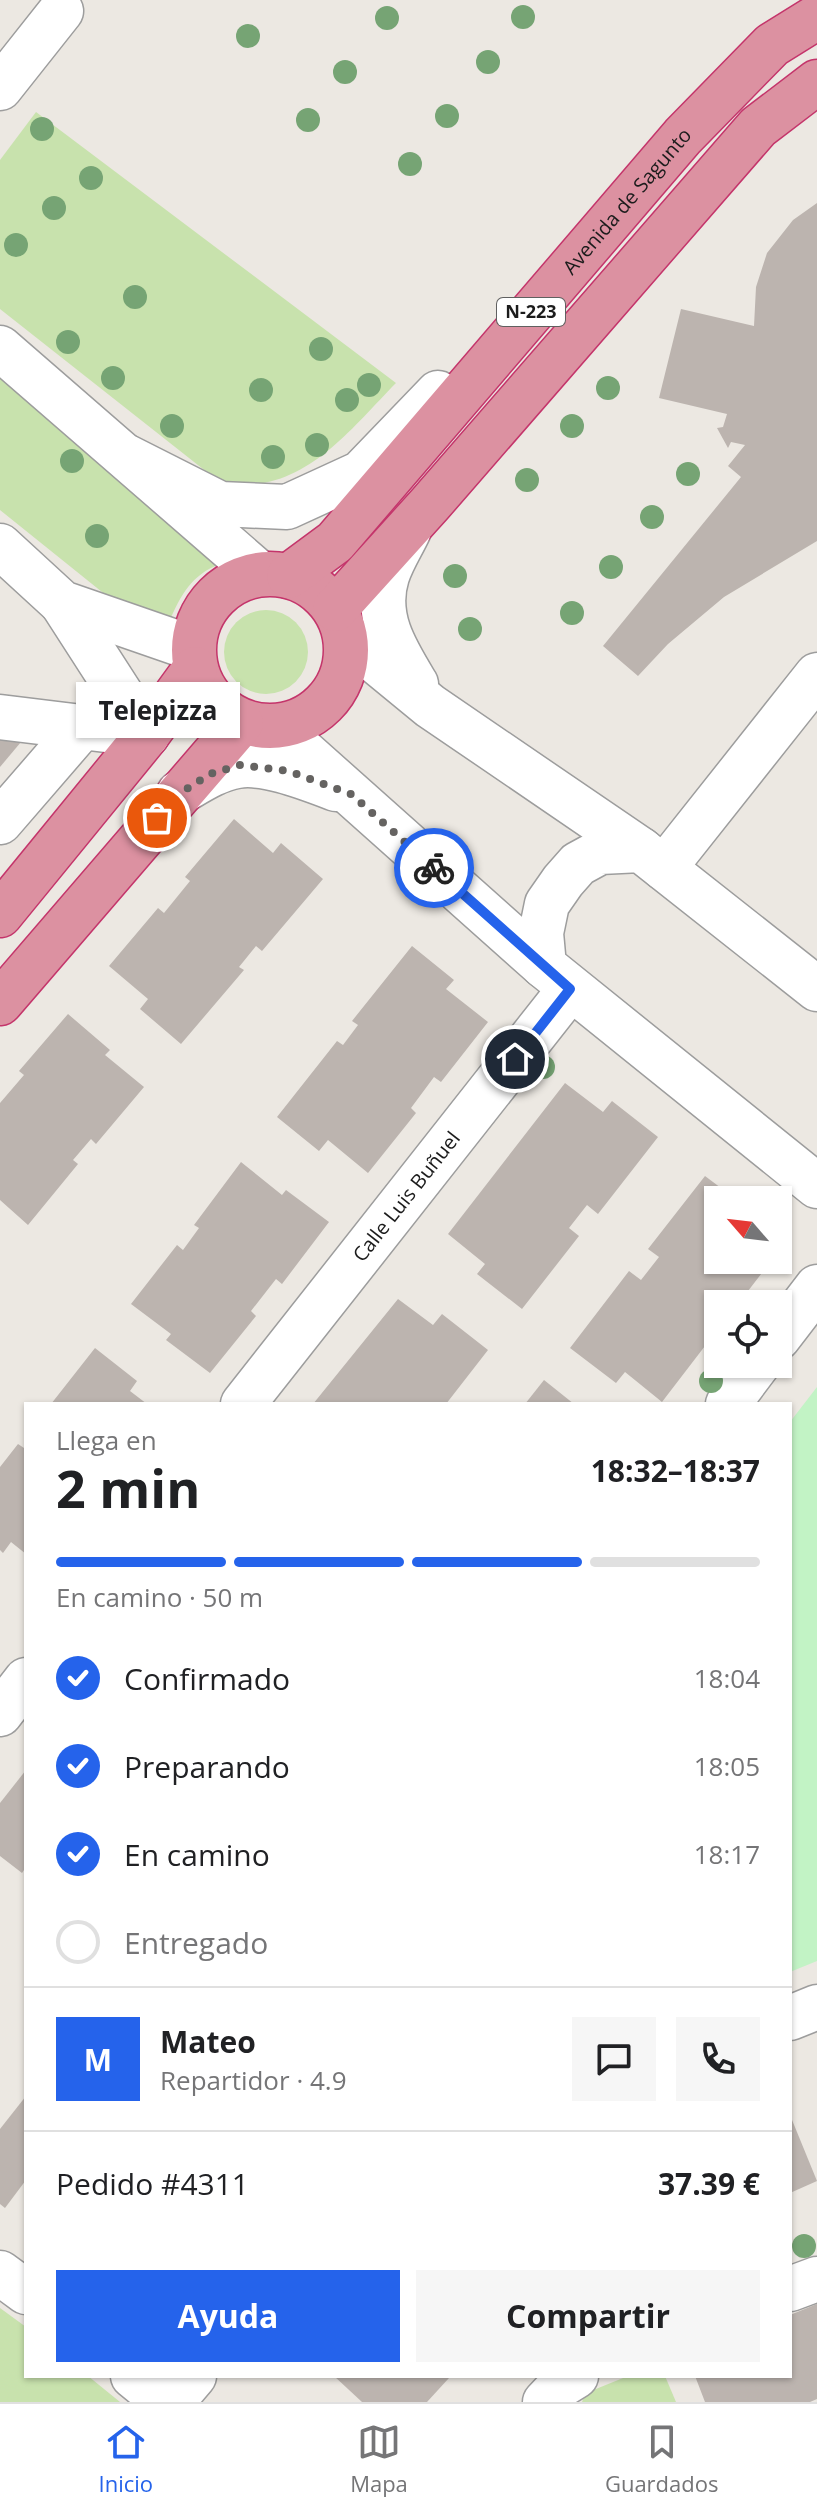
<!DOCTYPE html>
<html lang="es">
<meta charset="utf-8">
<style>
:root{--surface:#fff;--page:#f6f6f6;--text:#202124;--muted:#757577;--line:#e0e0e0;--accent:#2563eb}
body{margin:0;font-family:"Open Sans",sans-serif;background:var(--page);color:var(--text);height:100vh;display:flex;flex-direction:column;font-size:30px;white-space:nowrap}
*{box-sizing:border-box;margin:0}
p{font-size:26px;color:var(--muted)}
.icon{flex:none;width:44px;height:44px;fill:none;stroke:currentColor;stroke-width:2;stroke-linecap:round;stroke-linejoin:round}
.map{position:relative;flex:1;overflow:hidden}
.side{position:absolute;left:24px;top:1402px;width:768px;height:976px;display:flex;flex-direction:column;background:var(--surface);border-radius:0px;box-shadow:0 2px 6px #0004}
.side>*{flex:none}
.needle{width:52px;rotate:298deg}
.controls{position:absolute;left:704px;top:1186px;display:grid;gap:16px}
.controls a{display:grid;place-items:center;width:88px;height:88px;border-radius:0px;background:var(--surface);box-shadow:0 2px 6px #0004;font-size:40px}
.pin{position:absolute;display:grid;place-items:center;width:68px;height:68px;color:#fff;margin:-34px;border:4px solid #fff;border-radius:50%;box-shadow:0 2px 8px #0007}
.courier{position:absolute;display:grid;place-items:center;width:80px;height:80px;margin:-40px;border:6px solid #2563eb;border-radius:50%;background:#fff;color:#222;box-shadow:0 2px 10px #0007}
.bubble{position:absolute;height:56px;border-radius:0px;background:var(--surface);box-shadow:0 2px 6px #0004;font-size:26px;font-weight:700;line-height:56px;text-align:center}
.head em{font-style:normal;font-weight:700}
.head div{display:flex;flex-direction:column-reverse}
.head{display:flex;align-items:center;justify-content:space-between;height:136px;padding:0 32px}
h1{font-size:52px;font-weight:700;line-height:60px}
.bar{display:grid;grid-template-columns:repeat(4,1fr);gap:12px 8px;align-content:center;height:96px;padding:0 32px}
.bar i{height:10px;border-radius:6px;background:var(--line)}
.bar .on{background:var(--accent)}
.bar p{grid-column:span 4}
.line{display:flex;align-items:center;gap:20px;padding:0 32px;border-top:2px solid var(--line)}
.line div{flex:1}
.round{display:grid;place-items:center;flex:none;width:84px;height:84px;border-radius:0px;background:var(--page)}
ol{padding:0 32px;list-style:none}
li{display:flex;align-items:center;gap:24px;height:88px}
li p{margin-inline-start:auto}
li .icon{padding:8px;border-radius:50%;background:var(--accent);color:#fff;stroke-width:4}
li:last-child{color:var(--muted)}
li i{width:44px;height:44px;border:4px solid var(--line);border-radius:50%}
.action{display:flex;gap:16px;margin-top:auto;padding:16px 32px}
.action a{flex:1;height:92px;border-radius:0px;background:var(--accent);color:#fff;font-size:32px;font-weight:700;line-height:92px;text-align:center}
.action a+a{background:var(--page);color:var(--text)}
.tabs{display:flex;justify-content:space-around;align-items:center;height:112px;border-top:2px solid var(--line);background:var(--surface);font-size:22px;color:var(--muted)}
.tabs a{display:grid;justify-items:center;gap:4px}
.tabs .on{color:var(--accent)}
.map>svg:first-child{display:block}
.grass{fill:#c8e2ad}
.park{fill:#c2f3c5}
.building{fill:#bcb4af}
.lines{fill:none;stroke-linecap:round;stroke-linejoin:round}
.minor-casing{stroke:#9d9d9d;stroke-width:47}
.highway-casing{stroke:#c4356b;stroke-width:47}
.minor{stroke:#fff;stroke-width:44}
.highway{stroke:#dc91a1;stroke-width:44}
.tree{fill:#76a474}
.done{stroke:#656361;stroke-width:8;stroke-dasharray:0 14.4}
.route{stroke:#2563eb;stroke-width:10}
.labels{text-anchor:middle;stroke-width:8;stroke-linejoin:round;paint-order:stroke}
.shield{fill:#fff;stroke:#606060;stroke-width:2}
.shield-label{font-size:18px;font-weight:bold;fill:#1c1c1c}
.street-label{font-size:20px;fill:#1c1c1c;stroke:#fff}
</style>
<div class="map">
<svg width="817" height="2402" viewBox="0 0 817 2402">
<rect width="100%" height="100%" fill="#ece8e2"/>
<g class="grass">
<path d="M36,112L396,383C346,434 302,495 222,484L0,309V160Z"/>
<path d="M0,376L220,564C191,575 181,595 169,622L107,596L0,510Z"/>
<circle cx="266" cy="652" r="42"/>
<path d="M0,2308L26,2327V2376H88L120,2402H0Z"/>
<path d="M628,2376H665L676,2402H582L586,2393Z"/>
</g>
<path class="park" d="M817,1387V1961L790,1972V1422Z"/>
<g class="building">
<path d="M817,203V541L724,597L668,644L638,676L603,646L741,477L728,466L745,445L731,442L728,448L717,428L723,427L727,414L659,398L681,309L754,326L756,287L767,253L793,220Z"/>
<path d="M0,724L21,742L0,767Z"/>
<path d="M234,819L273,853L281,843L323,879L262,951L256,946L239,967L244,970L181,1044L140,1009L148,999L109,966L158,908L164,913L190,881L185,877Z"/>
<path d="M412,946L454,980L446,989L488,1022L441,1082L434,1077L411,1108L416,1113L368,1173L328,1140L319,1151L277,1117L337,1041L343,1045L358,1025L352,1021Z"/>
<path d="M68,1014L110,1050L105,1055L144,1087L96,1144L91,1139L73,1160L78,1164L28,1225L0,1200V1103L24,1075L19,1071Z"/>
<path d="M565,1083L603,1112L612,1101L658,1137L598,1214L587,1205L569,1228L579,1236L522,1309L477,1274L485,1264L448,1234Z"/>
<path d="M241,1162L282,1195L286,1190L329,1222L282,1284L276,1279L251,1311L256,1316L210,1373L166,1340L171,1334L131,1304L177,1245L183,1250L199,1228L194,1225Z"/>
<path d="M705,1176L737,1200H718V1260H772L738,1304H718V1329L662,1402L625,1372L616,1383L570,1348L629,1271L641,1280L659,1257L648,1249Z"/>
<path d="M398,1299L433,1325L442,1314L488,1350L446,1404H313Z"/>
<path d="M95,1348L137,1381L130,1391L147,1404H51Z"/>
<path d="M544,1380L574,1404H525Z"/>
<path d="M18,1444L24,1448L26,1446V1554L11,1542L3,1553L0,1550V1467Z"/>
<path d="M26,1770V1867L22,1873L0,1856V1803Z"/>
<path d="M26,2096V2180L5,2208L0,2204V2129Z"/>
<path d="M790,2115L817,2181L790,2193Z"/>
<path d="M817,2304V2399L810,2402H705L695,2376H790V2315Z"/>
<path d="M334,2376H447L449,2378L427,2402H362Z"/>
</g>
<g class="lines">
<g class="minor-casing">
<g id="minor">
<path d="M0,88L61,11"/>
<path d="M0,348L260,574"/>
<path d="M127,457L220,504L287,507L361,473L438,393"/>
<path d="M409,530C402,545 392,560 387,576C374,617 396,651 416,684"/>
<path d="M0,546L62,603L192,648"/>
<path d="M62,603L147,735"/>
<path d="M346,637L430,706L641,850"/>
<path d="M0,717L147,735"/>
<path d="M277,728L544,966"/>
<path d="M179,793C198,782 215,770 237,766C265,761 309,779 336,789"/>
<path d="M0,822L83,726"/>
<path d="M664,868L817,675"/>
<path d="M817,989L641,850L600,852L578,864L563,881L547,904L541,933L544,966L817,1186"/>
<path d="M778,1338L817,1287"/>
<path id="s1" d="M243,1404L570,989"/>
<path d="M728,1404L758,1364"/>
<path d="M0,1714L26,1680"/>
<path d="M790,2018L817,2007"/>
<path d="M0,2273L26,2292"/>
<path d="M790,2289L817,2279"/>
<path d="M133,2376L165,2402"/>
<path d="M172,2402L194,2376"/>
<path d="M545,2402L560,2386L576,2376"/>
</g>
</g>
<g class="highway-casing">
<g id="highway">
<circle cx="270" cy="650" r="76"/>
<path id="s2" d="M289,576L335,542L683,136L772,45L817,17"/>
<path d="M335,609L430,504L758,127L817,82"/>
<path d="M0,915L147,735L195,669"/>
<path d="M0,1003L241,723"/>
</g>
</g>
<use href="#minor" class="minor"/>
<use href="#highway" class="highway"/>
</g>
<g class="tree">
<circle cx="523" cy="17" r="12"/>
<circle cx="387" cy="18" r="12"/>
<circle cx="248" cy="36" r="12"/>
<circle cx="488" cy="62" r="12"/>
<circle cx="345" cy="72" r="12"/>
<circle cx="447" cy="116" r="12"/>
<circle cx="308" cy="120" r="12"/>
<circle cx="42" cy="129" r="12"/>
<circle cx="410" cy="164" r="12"/>
<circle cx="91" cy="178" r="12"/>
<circle cx="54" cy="208" r="12"/>
<circle cx="16" cy="245" r="12"/>
<circle cx="135" cy="297" r="12"/>
<circle cx="68" cy="342" r="12"/>
<circle cx="321" cy="349" r="12"/>
<circle cx="113" cy="378" r="12"/>
<circle cx="369" cy="385" r="12"/>
<circle cx="608" cy="388" r="12"/>
<circle cx="261" cy="390" r="12"/>
<circle cx="347" cy="400" r="12"/>
<circle cx="172" cy="426" r="12"/>
<circle cx="572" cy="426" r="12"/>
<circle cx="317" cy="445" r="12"/>
<circle cx="273" cy="457" r="12"/>
<circle cx="72" cy="461" r="12"/>
<circle cx="688" cy="474" r="12"/>
<circle cx="527" cy="480" r="12"/>
<circle cx="652" cy="517" r="12"/>
<circle cx="97" cy="536" r="12"/>
<circle cx="611" cy="567" r="12"/>
<circle cx="455" cy="576" r="12"/>
<circle cx="572" cy="613" r="12"/>
<circle cx="470" cy="629" r="12"/>
<circle cx="543" cy="1067" r="12"/>
<circle cx="711" cy="1381" r="12"/>
<circle cx="804" cy="2246" r="12"/>
</g>
<g class="lines">
<path class="done" d="M157,818L177,795L210,774L240,765L288,771L351,794L434,868"/>
<path class="route" d="M434,868L570,989L515,1059"/>
</g>
<g class="labels">
<rect class="shield" x="497" y="298" width="68" height="28" rx="6"/>
<g class="shield-label">
<text x="531" y="318">N-223</text>
</g>
<g class="street-label">
<text dy="7" stroke="none"><textPath href="#s2" startOffset="506">Avenida de Sagunto</textPath></text>
<text dy="7" stroke="none"><textPath href="#s1" startOffset="264">Calle Luis Buñuel</textPath></text>
</g>
</g>
</svg>
<div class="controls">
<a><svg class="needle" viewBox="-14 -14 28 28"><path d="M0-13l5 13h-10z" fill="#e53935"/><path d="M0 13l5-13h-10z" fill="#757577"/></svg></a>
<a><svg class="icon" aria-label="locate" viewBox="0 0 24 24"><circle cx="12" cy="12" r="6"/><path d="M12 2v4M12 18v4M2 12h4M18 12h4"/></svg></a>
</div>
<div class="pin" style="left:157px;top:818px;background:#ea580c"><svg class="icon" aria-label="bag" viewBox="0 0 24 24"><path d="M5 8h14l-1 12H6zM9 8a3 3 0 0 1 6 0"/></svg></div>
<div class="pin" style="left:515px;top:1059px;background:#1f2937"><svg class="icon" aria-label="home" viewBox="0 0 24 24"><path d="M3 11l9-7 9 7M6 9v11h12V9"/></svg></div>
<div class="courier" style="left:434px;top:868px"><svg class="icon" aria-label="bike" viewBox="0 0 24 24"><circle cx="6" cy="16" r="4"/><circle cx="18" cy="16" r="4"/><path d="M6 16l4-8h5l3 8M10 8l3 8H6M13 5h3"/></svg></div>
<div class="bubble" style="left:76px;top:682px;width:164px">Telepizza</div>
<section class="side">
<div class="head"><div><h1>2 min</h1><p>Llega en</p></div><em>18:32–18:37</em></div>
<div class="bar"><i class="on"></i><i class="on"></i><i class="on"></i><i></i><p>En camino · 50 m</p></div>
<ol>
<li><svg class="icon" aria-label="check" viewBox="0 0 24 24"><path d="M5 12l5 5 9-10"/></svg>Confirmado<p>18:04</p></li>
<li><svg class="icon" aria-label="check" viewBox="0 0 24 24"><path d="M5 12l5 5 9-10"/></svg>Preparando<p>18:05</p></li>
<li><svg class="icon" aria-label="check" viewBox="0 0 24 24"><path d="M5 12l5 5 9-10"/></svg>En camino<p>18:17</p></li>
<li><i></i>Entregado</li>
</ol>
<div class="line" style="height:144px"><b class="round" style="background:var(--accent);color:#fff">M</b><div><b>Mateo</b><p>Repartidor · 4.9</p></div><a class="round"><svg class="icon" aria-label="chat" viewBox="0 0 24 24"><path d="M4 5h16v11H9l-5 4z"/></svg></a><a class="round"><svg class="icon" aria-label="phone" viewBox="0 0 24 24"><path d="M5 4h4l2 5-3 2q2 4 5 5l2-3 5 2v4C11 20 4 13 5 4z"/></svg></a></div>
<div class="line" style="height:104px"><div>Pedido #4311</div><b>37.39 €</b></div>
<div class="action"><a>Ayuda</a><a>Compartir</a></div>
</section>
</div>
<nav class="tabs">
<a class="on"><svg class="icon" aria-label="home" viewBox="0 0 24 24"><path d="M3 11l9-7 9 7M6 9v11h12V9"/></svg>Inicio</a>
<a><svg class="icon" aria-label="map" viewBox="0 0 24 24"><path d="M3 6l6-2 6 2 6-2v14l-6 2-6-2-6 2zM9 4v14M15 6v14"/></svg>Mapa</a>
<a><svg class="icon" aria-label="saved" viewBox="0 0 24 24"><path d="M7 4h10v16l-5-4-5 4z"/></svg>Guardados</a>
</nav>
